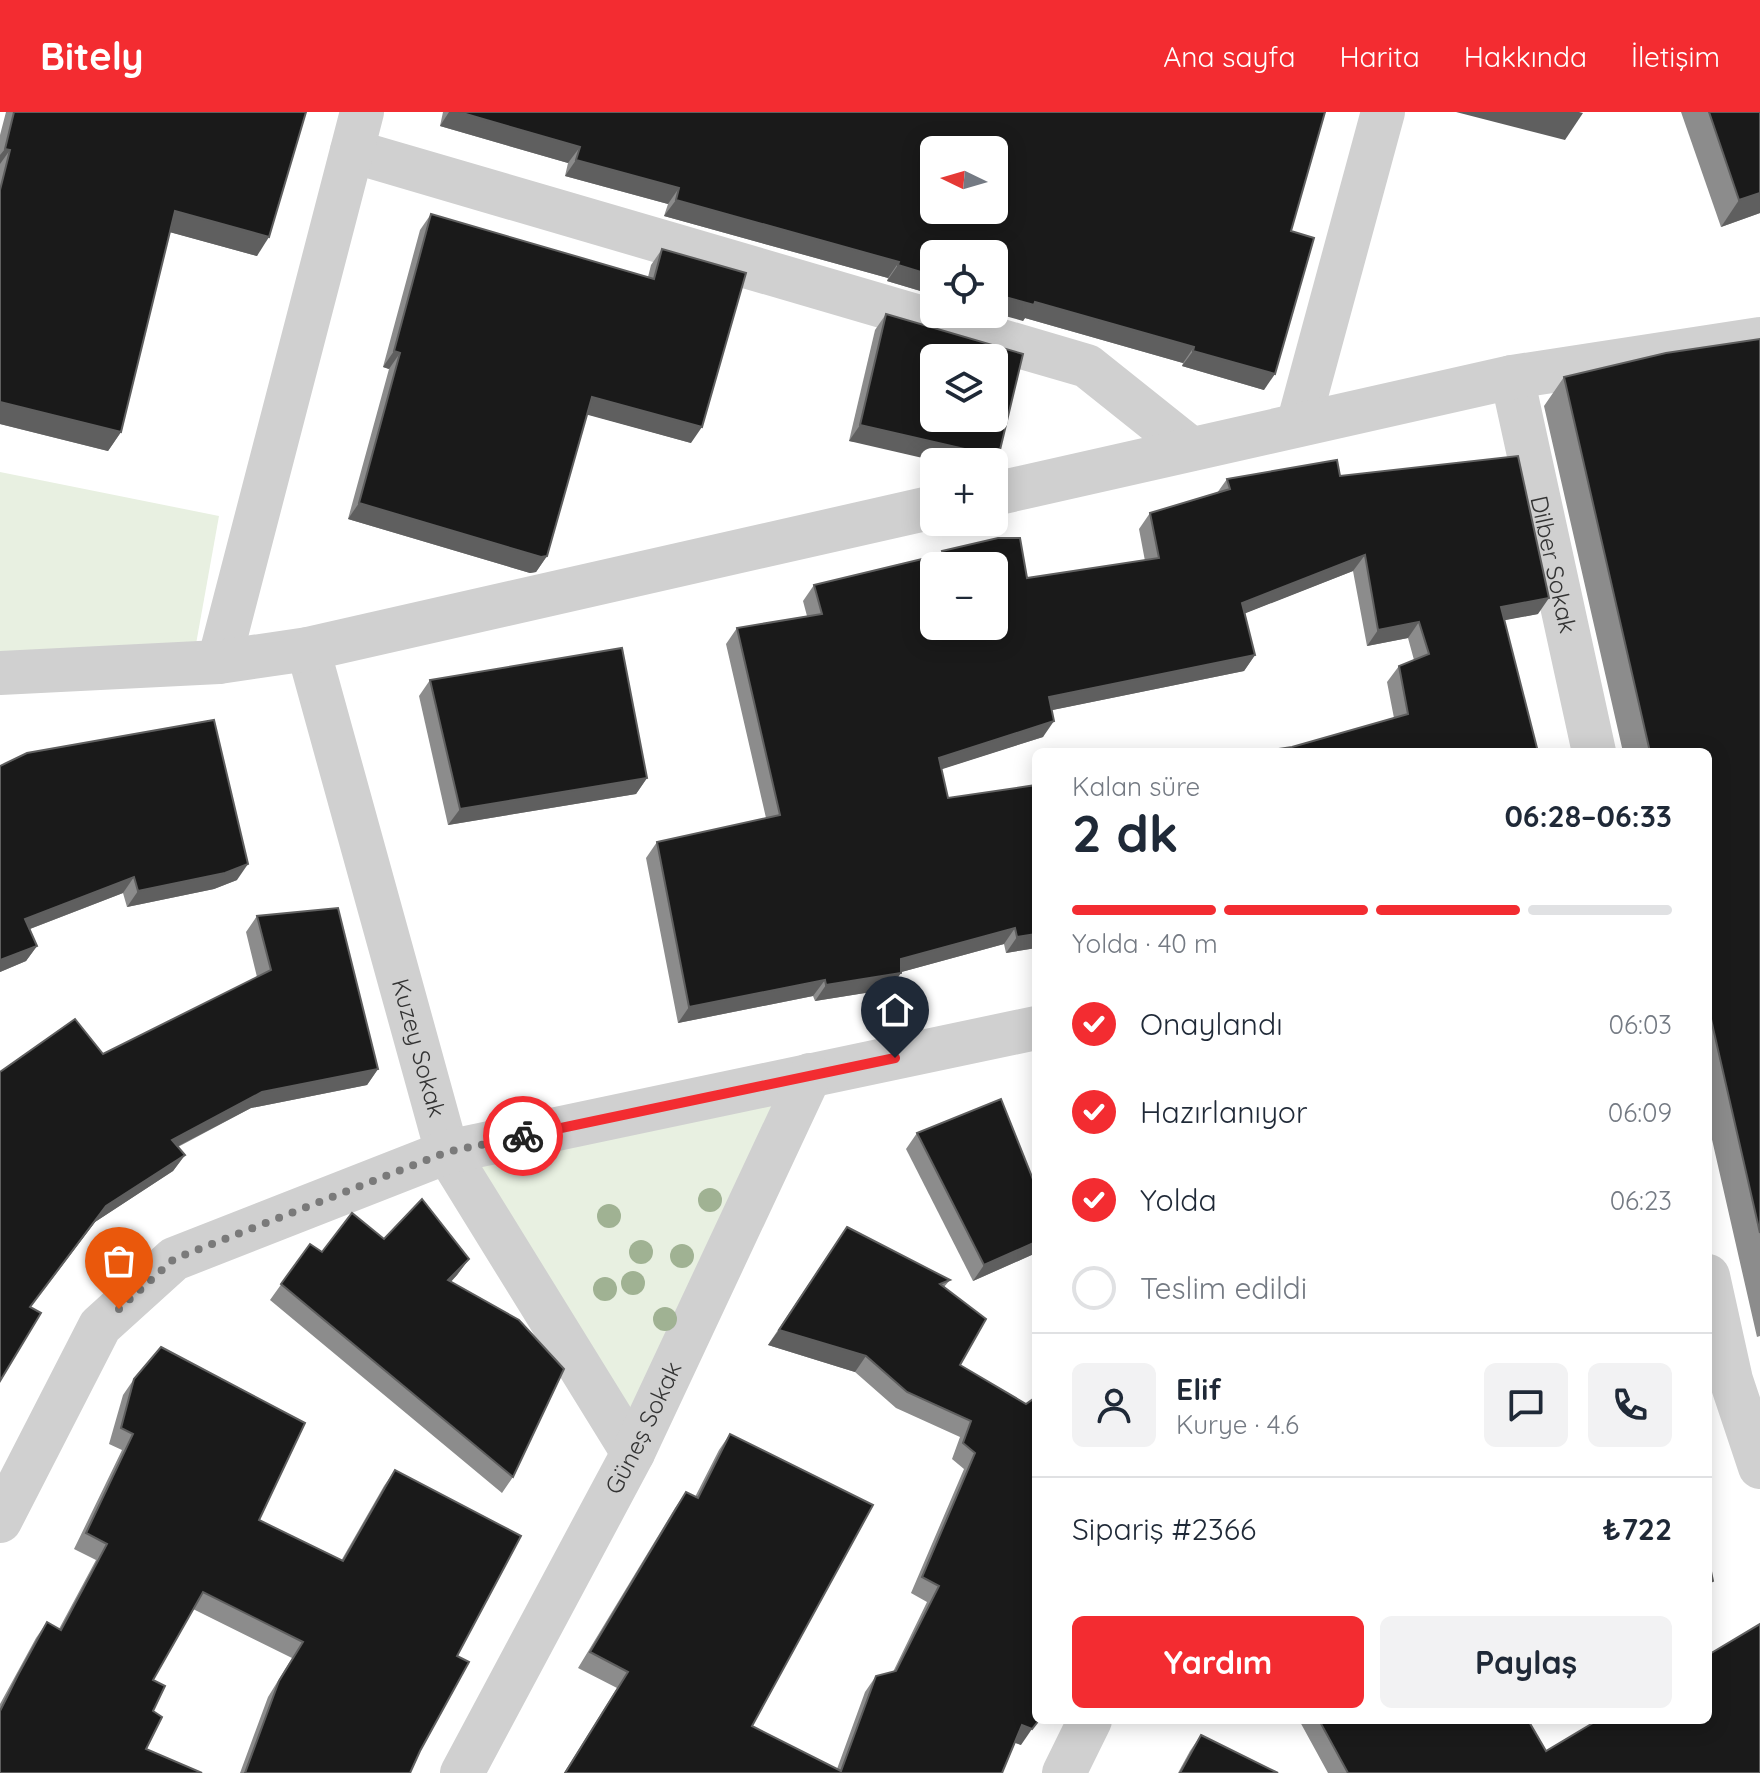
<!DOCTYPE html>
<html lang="tr">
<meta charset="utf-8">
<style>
:root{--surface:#fff;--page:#f2f2f3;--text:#1f2937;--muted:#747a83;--line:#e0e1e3;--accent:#f32c31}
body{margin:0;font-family:Quicksand,sans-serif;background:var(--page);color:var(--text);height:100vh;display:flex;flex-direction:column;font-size:30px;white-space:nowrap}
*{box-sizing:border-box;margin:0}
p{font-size:26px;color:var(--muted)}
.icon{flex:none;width:44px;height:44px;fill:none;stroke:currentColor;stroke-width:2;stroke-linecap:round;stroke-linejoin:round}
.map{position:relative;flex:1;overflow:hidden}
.side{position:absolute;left:1032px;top:636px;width:680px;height:976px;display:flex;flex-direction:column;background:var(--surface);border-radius:12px;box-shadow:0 4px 20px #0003}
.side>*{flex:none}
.needle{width:52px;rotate:275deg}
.fabs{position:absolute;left:920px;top:24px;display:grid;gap:16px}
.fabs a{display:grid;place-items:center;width:88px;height:88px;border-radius:12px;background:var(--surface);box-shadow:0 4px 20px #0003;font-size:40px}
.pin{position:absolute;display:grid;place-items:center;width:68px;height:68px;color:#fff;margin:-82px -34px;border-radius:50% 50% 50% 0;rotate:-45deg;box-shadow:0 0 8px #0007}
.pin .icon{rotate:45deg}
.courier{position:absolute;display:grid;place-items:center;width:80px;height:80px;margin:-40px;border:6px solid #f32c31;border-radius:50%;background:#fff;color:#222;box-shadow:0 2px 10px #0007}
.head em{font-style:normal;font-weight:700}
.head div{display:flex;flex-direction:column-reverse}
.head{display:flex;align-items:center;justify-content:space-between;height:136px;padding:0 40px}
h1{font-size:52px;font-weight:700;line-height:60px}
.bar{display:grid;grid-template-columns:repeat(4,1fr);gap:12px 8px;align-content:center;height:96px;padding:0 40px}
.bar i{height:10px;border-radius:6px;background:var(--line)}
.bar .selected{background:var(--accent)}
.bar p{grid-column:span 4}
.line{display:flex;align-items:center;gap:20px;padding:0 40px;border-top:2px solid var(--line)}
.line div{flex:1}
.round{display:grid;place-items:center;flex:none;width:84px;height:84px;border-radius:12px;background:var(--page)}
ol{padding:0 40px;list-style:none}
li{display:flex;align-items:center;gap:24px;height:88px}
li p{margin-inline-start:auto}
li .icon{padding:8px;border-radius:50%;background:var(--accent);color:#fff;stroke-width:4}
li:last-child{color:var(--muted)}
li i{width:44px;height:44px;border:4px solid var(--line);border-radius:50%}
.action{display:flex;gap:16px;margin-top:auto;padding:16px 40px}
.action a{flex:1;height:92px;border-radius:12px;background:var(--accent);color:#fff;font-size:32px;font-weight:700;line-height:92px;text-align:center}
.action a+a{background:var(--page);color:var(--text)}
header{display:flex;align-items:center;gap:48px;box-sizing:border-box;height:112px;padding:0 40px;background:var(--accent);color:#fff}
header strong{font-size:38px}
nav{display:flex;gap:44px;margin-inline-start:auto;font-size:28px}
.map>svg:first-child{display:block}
.green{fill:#e8f0e1}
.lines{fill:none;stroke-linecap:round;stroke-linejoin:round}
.minor{stroke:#d0d0d0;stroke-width:44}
.tree{fill:#a0b293}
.wall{fill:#8c8c8c}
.shaded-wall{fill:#5f5f5f}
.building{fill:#1a1a1a;stroke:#5f5f5f;stroke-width:2;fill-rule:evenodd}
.done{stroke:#7a7a7a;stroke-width:8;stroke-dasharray:0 14.4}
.route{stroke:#f32c31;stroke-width:10}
.labels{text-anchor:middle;stroke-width:8;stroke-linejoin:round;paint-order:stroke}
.street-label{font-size:24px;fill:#333;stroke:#fff}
</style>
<header>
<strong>Bitely</strong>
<nav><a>Ana sayfa</a><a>Harita</a><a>Hakkında</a><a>İletişim</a></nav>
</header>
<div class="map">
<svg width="1760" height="1661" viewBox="0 0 1760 1661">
<rect width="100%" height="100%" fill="#fff"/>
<g class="green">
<path d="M0,360L219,404L196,532L0,548Z"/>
<path d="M810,963L633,1341L447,1040Z"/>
</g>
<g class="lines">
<g class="minor">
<path d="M352,39L1087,254L1191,337"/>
<path id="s1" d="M1512,265L1594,640"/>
<path d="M1298,313L1383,0"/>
<path d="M994,382L1512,265L1760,227"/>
<path id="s2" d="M308,537L447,1040L633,1341"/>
<path d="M219,550L362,0"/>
<path d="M0,561L219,550L308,537L934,395"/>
<path d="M1708,1164L1731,1268L1760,1355"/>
<path d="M0,1409L100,1214L174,1147L447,1040L1036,916"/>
<path id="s3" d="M462,1661L633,1341L810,963"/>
<path d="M1064,1661L1090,1608"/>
</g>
</g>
<g class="tree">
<circle cx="710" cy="1088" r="12"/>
<circle cx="609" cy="1104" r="12"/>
<circle cx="641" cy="1140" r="12"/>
<circle cx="682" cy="1144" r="12"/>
<circle cx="633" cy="1171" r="12"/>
<circle cx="605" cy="1177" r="12"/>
<circle cx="665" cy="1207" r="12"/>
</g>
<g class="wall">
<path d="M6,0H306L257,144L170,120L121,320L108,339L0,312V23Z"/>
<path d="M443,0H1325L1291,119L1264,278L1182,254L1183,251L1025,206L1023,209L934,142V183L887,169L888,166L664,104L668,92L565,64L568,51L440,14Z"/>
<path d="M1681,0H1760V101L1721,115Z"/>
<path d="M431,102L648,165L651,153L662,137L691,331L587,302L547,444L536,460L530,461L348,407L389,257L383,255L420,118Z"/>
<path d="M886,202L994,350L849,329L875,218Z"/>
<path d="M1760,227V1224L1757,1225L1708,1010V640H1623L1544,294L1564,265Z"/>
<path d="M1340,364L1538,502L1504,508L1538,640L1292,635L1394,606L1387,570L1399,554L1414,548L1408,526L1367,534L1353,459L1245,501L1255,543L1244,559L1052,598L1043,625L941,657L948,686L1036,836L1006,841L1004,832L901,860L890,877L815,889L813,884L678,911L646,746L657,730L766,706L726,532L737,516L807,504L803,489L814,473L939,443L942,439L1027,466L1145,449L1139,417L1150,401L1217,381L1227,367Z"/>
<path d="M430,568L647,666L636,682L448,713L419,584Z"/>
<path d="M0,654L237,768L214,777L127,795L123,781L30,817L37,834L26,849L0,860Z"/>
<path d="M257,804L378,957L367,973L251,996L178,1035L185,1043L173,1059L95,1110L30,1195L103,942L257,865L246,820Z"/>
<path d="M917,1021L1036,1075V1141L973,1169L906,1037Z"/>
<path d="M384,1127L469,1147L457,1163L451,1170L513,1365L502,1381L270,1188L310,1132L322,1140Z"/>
<path d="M836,1131L950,1168L944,1175L960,1253L1026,1292L1021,1633L1015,1631L1002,1661H564L617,1576L578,1556L675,1396L686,1380L695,1385L719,1338L730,1322L752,1614L837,1657L865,1580L876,1564L893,1560L927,1490L911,1481L964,1357L952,1347L960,1325L896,1296L855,1260L768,1233Z"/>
<path d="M134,1267L259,1408L341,1449L384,1374L395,1358L457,1544L420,1639L410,1661H240L268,1585L292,1546L193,1497L0,1661V1592L36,1526L47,1510L59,1517L96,1448L74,1437L122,1338L109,1332L123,1283Z"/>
<path d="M1299,1608H1528L1546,1639L1760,1661H1328Z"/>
<path d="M1201,1623L1278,1661H1178L1190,1639Z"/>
</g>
<g class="shaded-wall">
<path d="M449,0H459L580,35L568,51L440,14Z"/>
<path d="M1456,0H1579L1583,1L1565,28Z"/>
<path d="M5,37L10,38L0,52V43Z"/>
<path d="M576,48L679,76L668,92L565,64Z"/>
<path d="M1760,81V101L1721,115L1739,88Z"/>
<path d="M676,88L899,150L888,166L664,104Z"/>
<path d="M175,99L269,125L257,144L162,118Z"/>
<path d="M898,153L934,164V183L887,169Z"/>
<path d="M994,182L1035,190L1194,235L1183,251L1025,206L1023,209L994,201Z"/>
<path d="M394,239L400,241L389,257L383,255Z"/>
<path d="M1193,239L1275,262L1264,278L1182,254Z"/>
<path d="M592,285L702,315L691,331L581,301Z"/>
<path d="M0,290L121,320L108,339L0,312Z"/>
<path d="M860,313L999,342L994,350H940L849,329Z"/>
<path d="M359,391L547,444L536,460L530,461L348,407Z"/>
<path d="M1365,443L1353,459L1231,507L1242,491Z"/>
<path d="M1549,486L1538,502L1490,511L1501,495Z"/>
<path d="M1419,510L1408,526L1367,534L1378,518Z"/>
<path d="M1255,543L1244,559L1038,601L1049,585Z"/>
<path d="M1054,609L1043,625L927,662L939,646Z"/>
<path d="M647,666L636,682L448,713L460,697Z"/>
<path d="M248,752L237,768L214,777L127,795L138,779Z"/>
<path d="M134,765L123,781L14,823L25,807Z"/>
<path d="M1015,816L1004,832L898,861H901L890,877L815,889L826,873L901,847Z"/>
<path d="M1036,822V836L1006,841L1017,825Z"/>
<path d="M37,834L26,849L0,860V848Z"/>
<path d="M825,868L813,884L678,911L689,895Z"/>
<path d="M378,957L367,973L251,996L161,1043L172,1028L262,980Z"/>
<path d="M185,1043L173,1059L95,1110L19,1211L106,1094Z"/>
<path d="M1036,1130V1141L973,1169L984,1153Z"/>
<path d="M469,1147L457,1163L437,1184L448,1168Z"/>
<path d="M779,1218L866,1244L855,1260L768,1233Z"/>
<path d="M1022,1613L1032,1617L1021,1633L1011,1629Z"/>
</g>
<g class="building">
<path d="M14,0H306L269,125L175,99L121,320L0,290V78L10,38L5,37Z"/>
<path d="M459,0H1325L1291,119L1314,126L1275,262L1193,239L1194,235L1035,190L1034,193L994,182V142H934V164L898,153L899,150L676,88L679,76L576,48L580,35ZM934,38H994V98H934Z"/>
<path d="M1709,0H1760V81L1739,88Z"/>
<path d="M431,102L654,167L662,137L746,161L702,315L592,285L547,444L541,445L359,391L400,241L394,239Z"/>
<path d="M886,202L1023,242L999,342L995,344L860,313ZM934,246H994V306H934Z"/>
<path d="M1760,227V1121L1708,894V640H1650L1564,265L1666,241Z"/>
<path d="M1518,344L1549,486L1501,495L1538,640H1259L1292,635L1408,602L1399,554L1429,542L1419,510L1378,518L1365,443L1242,491L1255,543L1049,585L1054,609L939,646L948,686L1036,673V822L1017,825L1015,816L901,847V861L826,873L825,868L689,895L657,730L780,703L737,516L822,502L814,473L943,442L942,439L998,426H1020L1027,466L1159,446L1150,401L1230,377L1227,367L1337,348L1340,364ZM934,454H994V514H934Z"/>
<path d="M622,536L647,666L460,697L430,568Z"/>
<path d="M214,608L248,752L225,761L138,779L134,765L25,807L37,834L0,848V654L27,641Z"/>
<path d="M338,796L378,957L262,980L172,1028L185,1043L106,1094L30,1195L41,1201L0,1269V960L75,907L103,942L271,858L257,804Z"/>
<path d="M1001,987L1036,1075V1130L984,1153L917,1021Z"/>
<path d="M422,1087L469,1147L448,1168L519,1208L564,1257L513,1365L281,1172L310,1132L322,1140L352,1101L384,1127Z"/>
<path d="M847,1115L950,1168L940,1172L986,1207L960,1253L1026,1292L1036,1285V1608H1039L1032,1617L1022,1613L1002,1661H565L628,1560L590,1540L686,1380L698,1386L730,1322L873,1393L752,1614L841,1659L876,1564L896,1559L939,1474L922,1465L975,1341L963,1331L971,1309L907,1280L866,1244L779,1218Z"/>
<path d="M161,1235L305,1311L259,1408L343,1449L395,1358L521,1424L457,1544L469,1550L420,1639L410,1661H245L279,1569L303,1530L203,1480L153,1568L165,1574L153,1599L162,1605L146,1637L202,1661H0V1599L18,1563L47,1510L61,1518L107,1432L86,1421L133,1322L121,1316L134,1267Z"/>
<path d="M1708,1445L1713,1469L1708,1471Z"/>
<path d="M1760,1512V1661H1348L1319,1608H1528L1546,1639L1598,1608H1708V1543Z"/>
<path d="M1201,1623L1278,1661H1180Z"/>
</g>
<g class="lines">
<path class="done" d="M119,1197L174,1147L447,1040L523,1024"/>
<path class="route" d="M523,1024L895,946"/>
</g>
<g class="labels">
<g class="street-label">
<text dy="8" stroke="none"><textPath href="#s1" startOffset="192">Dilber Sokak</textPath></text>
<text dy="8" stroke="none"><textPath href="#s2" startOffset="414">Kuzey Sokak</textPath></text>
<text dy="8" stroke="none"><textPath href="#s3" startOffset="390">Güneş Sokak</textPath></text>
</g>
</g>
</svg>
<div class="fabs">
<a><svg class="needle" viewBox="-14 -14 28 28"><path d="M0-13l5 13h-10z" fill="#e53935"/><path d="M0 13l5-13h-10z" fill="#747a83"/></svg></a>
<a><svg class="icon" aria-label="locate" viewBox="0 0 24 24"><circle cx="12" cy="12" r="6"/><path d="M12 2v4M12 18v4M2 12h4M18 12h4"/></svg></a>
<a><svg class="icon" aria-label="layers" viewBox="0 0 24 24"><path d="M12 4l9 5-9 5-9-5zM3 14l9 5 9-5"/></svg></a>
<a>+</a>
<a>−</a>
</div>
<div class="pin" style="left:119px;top:1197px;background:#ea580c"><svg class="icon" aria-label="bag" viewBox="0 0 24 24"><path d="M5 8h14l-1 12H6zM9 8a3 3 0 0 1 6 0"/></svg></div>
<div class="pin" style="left:895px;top:946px;background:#1f2937"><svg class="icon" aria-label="home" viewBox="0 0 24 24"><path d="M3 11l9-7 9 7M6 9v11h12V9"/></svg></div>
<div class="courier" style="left:523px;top:1024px"><svg class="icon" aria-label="bike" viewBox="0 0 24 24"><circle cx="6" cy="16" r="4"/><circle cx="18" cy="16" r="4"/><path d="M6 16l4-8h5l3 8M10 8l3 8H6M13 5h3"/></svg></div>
<section class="side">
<div class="head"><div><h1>2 dk</h1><p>Kalan süre</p></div><em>06:28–06:33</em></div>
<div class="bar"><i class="selected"></i><i class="selected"></i><i class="selected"></i><i></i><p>Yolda · 40 m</p></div>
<ol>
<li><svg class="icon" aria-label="check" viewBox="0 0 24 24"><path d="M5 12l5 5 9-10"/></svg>Onaylandı<p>06:03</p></li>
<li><svg class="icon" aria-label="check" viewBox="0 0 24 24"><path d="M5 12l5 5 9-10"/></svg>Hazırlanıyor<p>06:09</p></li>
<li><svg class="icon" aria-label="check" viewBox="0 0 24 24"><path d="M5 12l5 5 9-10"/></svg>Yolda<p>06:23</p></li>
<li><i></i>Teslim edildi</li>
</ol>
<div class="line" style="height:144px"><a class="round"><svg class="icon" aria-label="person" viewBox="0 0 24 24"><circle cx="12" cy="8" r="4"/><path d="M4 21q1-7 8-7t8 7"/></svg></a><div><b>Elif</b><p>Kurye · 4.6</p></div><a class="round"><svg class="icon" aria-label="chat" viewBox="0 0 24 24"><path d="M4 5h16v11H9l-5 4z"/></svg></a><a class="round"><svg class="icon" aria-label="phone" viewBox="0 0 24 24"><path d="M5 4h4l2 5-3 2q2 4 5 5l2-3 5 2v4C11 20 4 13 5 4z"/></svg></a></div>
<div class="line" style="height:104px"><div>Sipariş #2366</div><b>₺722</b></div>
<div class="action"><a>Yardım</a><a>Paylaş</a></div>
</section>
</div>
